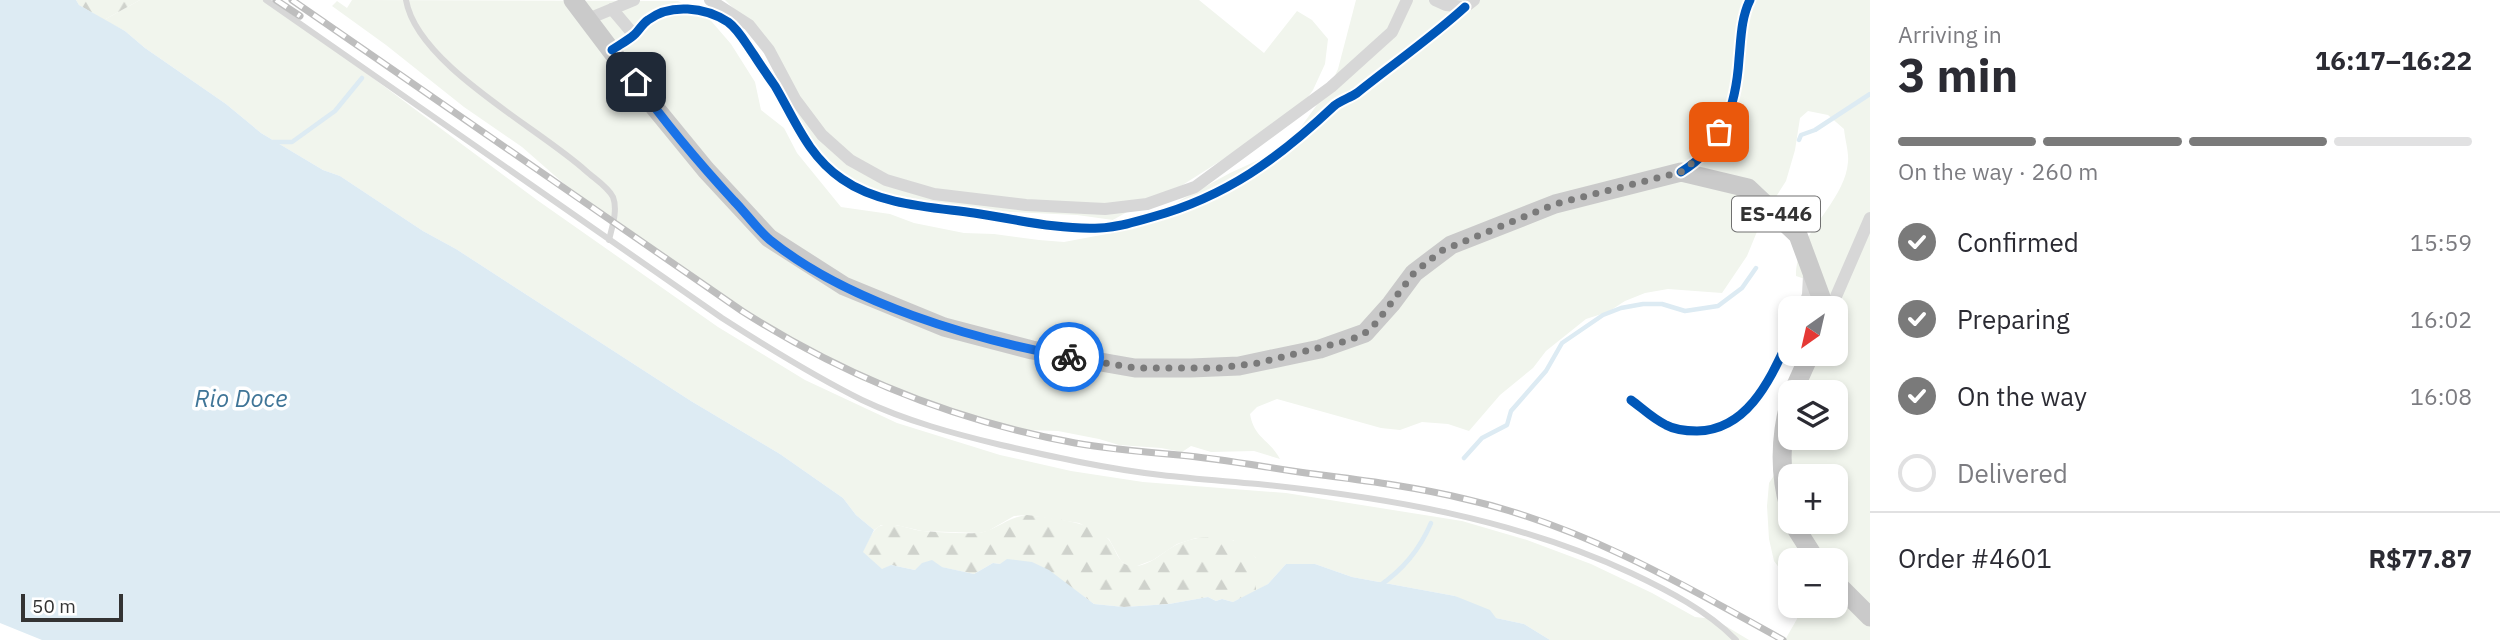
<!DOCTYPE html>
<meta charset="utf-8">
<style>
:root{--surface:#fff;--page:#f7f7f7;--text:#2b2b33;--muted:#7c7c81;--line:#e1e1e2;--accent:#7a7a7a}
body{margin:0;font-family:"IBM Plex Sans",sans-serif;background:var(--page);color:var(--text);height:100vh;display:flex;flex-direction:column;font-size:26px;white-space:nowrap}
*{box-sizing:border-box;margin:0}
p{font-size:23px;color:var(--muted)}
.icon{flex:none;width:38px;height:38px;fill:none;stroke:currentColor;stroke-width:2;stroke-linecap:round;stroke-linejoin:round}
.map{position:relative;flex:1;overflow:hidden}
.panel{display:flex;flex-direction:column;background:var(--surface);width:630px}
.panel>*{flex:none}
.needle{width:46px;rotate:214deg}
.buttons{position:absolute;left:1778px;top:296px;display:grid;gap:14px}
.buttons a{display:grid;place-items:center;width:70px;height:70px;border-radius:14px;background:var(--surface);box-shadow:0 4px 10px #0003;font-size:35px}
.scale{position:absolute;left:21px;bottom:18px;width:102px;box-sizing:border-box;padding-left:7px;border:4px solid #333;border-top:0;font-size:19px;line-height:24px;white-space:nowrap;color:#333;-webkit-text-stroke:5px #fff;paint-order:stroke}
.pin{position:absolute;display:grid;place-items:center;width:60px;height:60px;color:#fff;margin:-30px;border-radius:14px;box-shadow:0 4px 10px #0006}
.courier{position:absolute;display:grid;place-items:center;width:70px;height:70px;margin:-35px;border:5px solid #1a73e8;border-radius:50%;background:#fff;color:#222;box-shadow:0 2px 9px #0007}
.summary em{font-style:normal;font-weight:700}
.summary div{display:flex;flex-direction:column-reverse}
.summary{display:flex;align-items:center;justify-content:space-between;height:119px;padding:0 28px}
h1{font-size:46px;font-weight:700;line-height:52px}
.bar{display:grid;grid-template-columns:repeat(4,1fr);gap:10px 7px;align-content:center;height:84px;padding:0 28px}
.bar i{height:9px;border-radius:5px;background:var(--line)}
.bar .active{background:var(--accent)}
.bar p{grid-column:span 4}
.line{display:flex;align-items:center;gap:18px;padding:0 28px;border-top:2px solid var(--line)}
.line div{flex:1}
ol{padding:0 28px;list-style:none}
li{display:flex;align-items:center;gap:21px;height:77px}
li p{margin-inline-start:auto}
li .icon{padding:7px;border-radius:50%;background:var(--accent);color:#fff;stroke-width:4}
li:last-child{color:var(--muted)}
li i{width:38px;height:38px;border:4px solid var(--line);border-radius:50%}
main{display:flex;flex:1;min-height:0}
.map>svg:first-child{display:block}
.grass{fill:#f1f5ed;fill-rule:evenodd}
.forest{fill:url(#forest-firs)}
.water{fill:#ddebf3}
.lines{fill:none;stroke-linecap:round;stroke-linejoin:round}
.stream{stroke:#ddebf3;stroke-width:4.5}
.lane{stroke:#d7d7d7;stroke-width:6}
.street{stroke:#d7d7d7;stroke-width:12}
.primary{stroke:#cacaca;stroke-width:19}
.rail-casing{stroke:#bebebe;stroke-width:7}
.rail{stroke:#fff;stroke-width:4.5;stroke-dasharray:13;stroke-linecap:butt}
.cycleway-casing{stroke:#fff;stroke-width:13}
.cycleway{stroke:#0057b8;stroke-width:9}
.done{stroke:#7a7a7a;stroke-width:7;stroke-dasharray:0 12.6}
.route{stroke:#1a73e8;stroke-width:9}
.labels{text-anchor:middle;stroke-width:7;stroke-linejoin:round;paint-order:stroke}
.shield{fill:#fff;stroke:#707070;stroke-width:2}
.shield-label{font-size:21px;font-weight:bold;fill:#333}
.water-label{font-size:24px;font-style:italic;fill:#3f7597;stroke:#fff}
</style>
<main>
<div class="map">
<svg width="1870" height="640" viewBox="0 0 1870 640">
<defs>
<pattern id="forest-firs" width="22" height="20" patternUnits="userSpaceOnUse" patternTransform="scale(1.75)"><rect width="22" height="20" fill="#f1f5ed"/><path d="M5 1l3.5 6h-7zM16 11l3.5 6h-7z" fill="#cfd2cc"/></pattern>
</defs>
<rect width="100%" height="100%" fill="#fff"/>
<g class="grass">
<path d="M140,0H268L537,200L718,327L805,380L897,423L1000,455L1071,471L1143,482L1286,493L1462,521L1527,540L1591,564L1652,593L1695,617L1714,619L1749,640H1550L1524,624L1496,618L1455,596L1352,577L1315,564H1286L1268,584L1256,591V558L1233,540L1196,538L1177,544L1153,560L1137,566H1128L1121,561L1109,539L1079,523L1027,515L1014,516L988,531L979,533L922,531L896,525H881L874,530L856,515L843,498L780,454L691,401L456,249L423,231L340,176L323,170L261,133L226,104L145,48L125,31L104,20Z"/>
<path d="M352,0L678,1L706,15L731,44L755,82L761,110L784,128L797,153L841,207L890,214L914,223L964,233L994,234L1039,240L1064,242L1117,232L1148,218L1230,173L1265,157L1293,138L1329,88L1338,69L1356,0H1870V640H1785L1797,619L1798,606H1836V560H1790V582L1774,561L1769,539L1767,506L1769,483L1775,474L1790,438H1836V392H1797L1804,354H1836L1835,308L1833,296L1805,279L1796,276C1794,236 1845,203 1848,162C1849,152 1845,140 1844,129L1828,115L1808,111L1800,118L1795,150L1786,181L1763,217L1747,256L1722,293L1668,289L1645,293L1625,301L1608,312L1586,319L1546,351L1533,368L1500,395L1469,431L1448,424L1422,422L1400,430L1381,428L1277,399L1257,407L1250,414C1254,438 1269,439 1280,459L1254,451L1211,452L1191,446L1182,452L1161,448L1119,445L1099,439L1058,431L1026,430L964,417L861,380L825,358L805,352L621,227L570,189L522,147L464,107L386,45L332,6L337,1L347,8ZM1790,476H1836V522H1790Z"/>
<path d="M725,0H1199L1264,53L1297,11L1312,20L1328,39L1325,64L1313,90L1297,112L1181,186L1148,200L1113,220L1077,215L1011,212L944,204L880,192L851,180L816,151L799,124L781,62L756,31Z"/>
</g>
<g class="forest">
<path d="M76,0H140L104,20L79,5Z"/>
<path d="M1027,515C1051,518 1086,521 1105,536C1116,544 1116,566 1133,566C1151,566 1162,552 1176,545C1192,537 1219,533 1235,541C1242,545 1250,552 1256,558V591L1233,602L1222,599L1216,601L1208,597L1169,604L1124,607L1094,604L1072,588L1000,564L993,563L974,574L941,567L915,570L891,565L882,570L862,552C867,545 872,529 880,526C894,521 910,530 923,531C940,532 960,534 977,533C994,532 1007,517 1027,515Z"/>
</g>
<path class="water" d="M0,0H76L79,5L125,31L145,48L226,104L261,133L323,170L340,176L423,231L456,249L691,401L780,454L843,498L856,515L874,530L863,552L882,569L891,565L915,570L922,563L932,560L942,567L974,574L993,563L1000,564L1007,559L1032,562L1049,570L1094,604L1124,607L1169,604L1208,597L1216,601L1222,599L1233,602L1268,584L1286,564H1315L1352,577L1455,596L1490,610L1496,618L1524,624L1550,640H42L0,623Z"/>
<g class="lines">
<g class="stream">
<path d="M1799,140L1801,135L1815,130L1870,94"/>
<path d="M273,142H292L335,111L362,78"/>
<path d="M1464,458L1482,438L1507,425L1511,411L1546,371L1562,343L1603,315L1621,308L1643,304H1662L1685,311L1718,306L1742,288L1756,268"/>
<path d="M1379,586C1403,570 1420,549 1431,523"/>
</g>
<g class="lane">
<path d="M266,0L722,318C767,347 814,376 862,400C906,421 955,434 1001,445C1054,457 1108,469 1161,475C1194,479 1226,481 1258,484C1385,497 1515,519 1631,573C1667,590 1708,611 1736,640"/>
<path d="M406,0C417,65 539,128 586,171C595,179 608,187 613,197C618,210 612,227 609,240"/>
</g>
<g class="street">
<path d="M710,0L749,25L769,50L795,99L822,135L850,160L886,180L934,194L1026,205L1105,209L1147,204L1195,187L1331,87L1392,32L1407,0"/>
<path d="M1435,0L1446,5L1465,7L1474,0"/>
<path d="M612,9L634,35"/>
<path d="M588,19L634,0"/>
<path d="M612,50C619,45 627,41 634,35C639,31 642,24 648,20C670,3 705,7 728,22C739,30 746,44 754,55C761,66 768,76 775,86C795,120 808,156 842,179C879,205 930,207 974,213C1015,219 1058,230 1100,228C1118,227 1135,222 1152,217C1226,197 1279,158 1334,106C1341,100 1350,98 1357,93C1393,64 1431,38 1465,7"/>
<path d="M1681,172C1723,146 1736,106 1739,59C1741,39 1741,18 1750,0"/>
<path d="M1803,308L1808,295L1809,275"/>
<path d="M1831,308L1870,218"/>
<path d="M1631,400C1642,408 1653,419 1666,425C1675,430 1686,431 1697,431C1749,430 1771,377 1790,337"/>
</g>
<g class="primary">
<path d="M573,0L647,98L706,170L769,238L844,286L944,327L1032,350L1135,368H1191L1239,366L1320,349L1365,333L1391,304L1414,273L1451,245L1555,204L1681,172L1748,188L1798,235L1825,308"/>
<path d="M1793,392L1810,354"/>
<path d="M1790,401C1780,436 1779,476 1790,510"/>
<path d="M1794,522L1797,530L1816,560"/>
<path d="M1836,583L1870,617"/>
</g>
<g class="rail-casing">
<g id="rail">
<path d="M276,0L300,16"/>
<path d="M292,0L742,311C844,376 955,421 1075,443C1109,449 1144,452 1179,455C1222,459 1264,467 1306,473C1359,480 1412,486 1465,499C1580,525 1681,583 1783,640"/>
</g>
</g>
<use href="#rail" class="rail"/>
<g class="cycleway-casing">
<g id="cycleway">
<path d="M612,50C619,45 627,41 634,35C639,31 642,24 648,20C670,3 705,7 728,22C739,30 746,44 754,55C761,66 768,76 775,86C795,120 808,156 842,179C879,205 930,207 974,213C1015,219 1058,230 1100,228C1118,227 1135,222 1152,217C1226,197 1279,158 1334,106C1341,100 1350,98 1357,93C1393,64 1431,38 1465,7"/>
<path d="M1681,172C1723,146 1736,106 1739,59C1741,39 1741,18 1750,0"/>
<path d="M1631,400C1642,408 1653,419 1666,425C1675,430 1686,431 1697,431C1749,430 1771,377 1790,337"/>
</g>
</g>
<use href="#cycleway" class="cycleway"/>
</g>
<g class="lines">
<path class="done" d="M1069,357L1135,368H1219L1258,363L1350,340L1365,333L1376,323L1414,273L1441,251L1555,204L1681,172L1702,155L1719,132"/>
<path class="route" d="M636,82C666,124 699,163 734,201C746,213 757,229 770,240C848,303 972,339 1069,357"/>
</g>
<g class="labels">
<rect class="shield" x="1732" y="196.5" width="88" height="35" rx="5"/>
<g class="shield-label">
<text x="1776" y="221">ES-446</text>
</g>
<g class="water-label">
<text x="241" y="407">Rio Doce</text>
</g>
</g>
</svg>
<div class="buttons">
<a><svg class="needle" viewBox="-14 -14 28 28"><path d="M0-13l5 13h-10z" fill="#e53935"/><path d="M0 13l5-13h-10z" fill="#7c7c81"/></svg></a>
<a><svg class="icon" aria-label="layers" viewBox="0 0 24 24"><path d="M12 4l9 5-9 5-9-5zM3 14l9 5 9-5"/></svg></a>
<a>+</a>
<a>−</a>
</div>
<div class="scale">50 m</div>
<div class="pin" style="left:1719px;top:132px;background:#ea580c"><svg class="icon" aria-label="bag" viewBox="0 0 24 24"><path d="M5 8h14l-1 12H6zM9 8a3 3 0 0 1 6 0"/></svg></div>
<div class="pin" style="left:636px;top:82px;background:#1f2937"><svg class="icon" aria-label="home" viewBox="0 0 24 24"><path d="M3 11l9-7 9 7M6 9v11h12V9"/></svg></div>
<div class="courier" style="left:1069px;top:357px"><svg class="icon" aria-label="bike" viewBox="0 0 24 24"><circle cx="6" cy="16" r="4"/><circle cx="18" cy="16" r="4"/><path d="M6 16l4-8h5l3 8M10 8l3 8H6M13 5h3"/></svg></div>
</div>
<section class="panel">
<div class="summary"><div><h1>3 min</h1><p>Arriving in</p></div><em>16:17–16:22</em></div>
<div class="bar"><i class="active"></i><i class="active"></i><i class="active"></i><i></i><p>On the way · 260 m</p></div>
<ol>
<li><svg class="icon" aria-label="check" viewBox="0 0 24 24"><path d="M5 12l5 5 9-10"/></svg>Confirmed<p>15:59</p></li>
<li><svg class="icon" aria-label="check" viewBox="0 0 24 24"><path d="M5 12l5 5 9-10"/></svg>Preparing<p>16:02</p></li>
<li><svg class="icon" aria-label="check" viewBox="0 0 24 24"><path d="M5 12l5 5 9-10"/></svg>On the way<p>16:08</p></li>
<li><i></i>Delivered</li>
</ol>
<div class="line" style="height:91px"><div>Order #4601</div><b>R$77.87</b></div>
</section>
</main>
